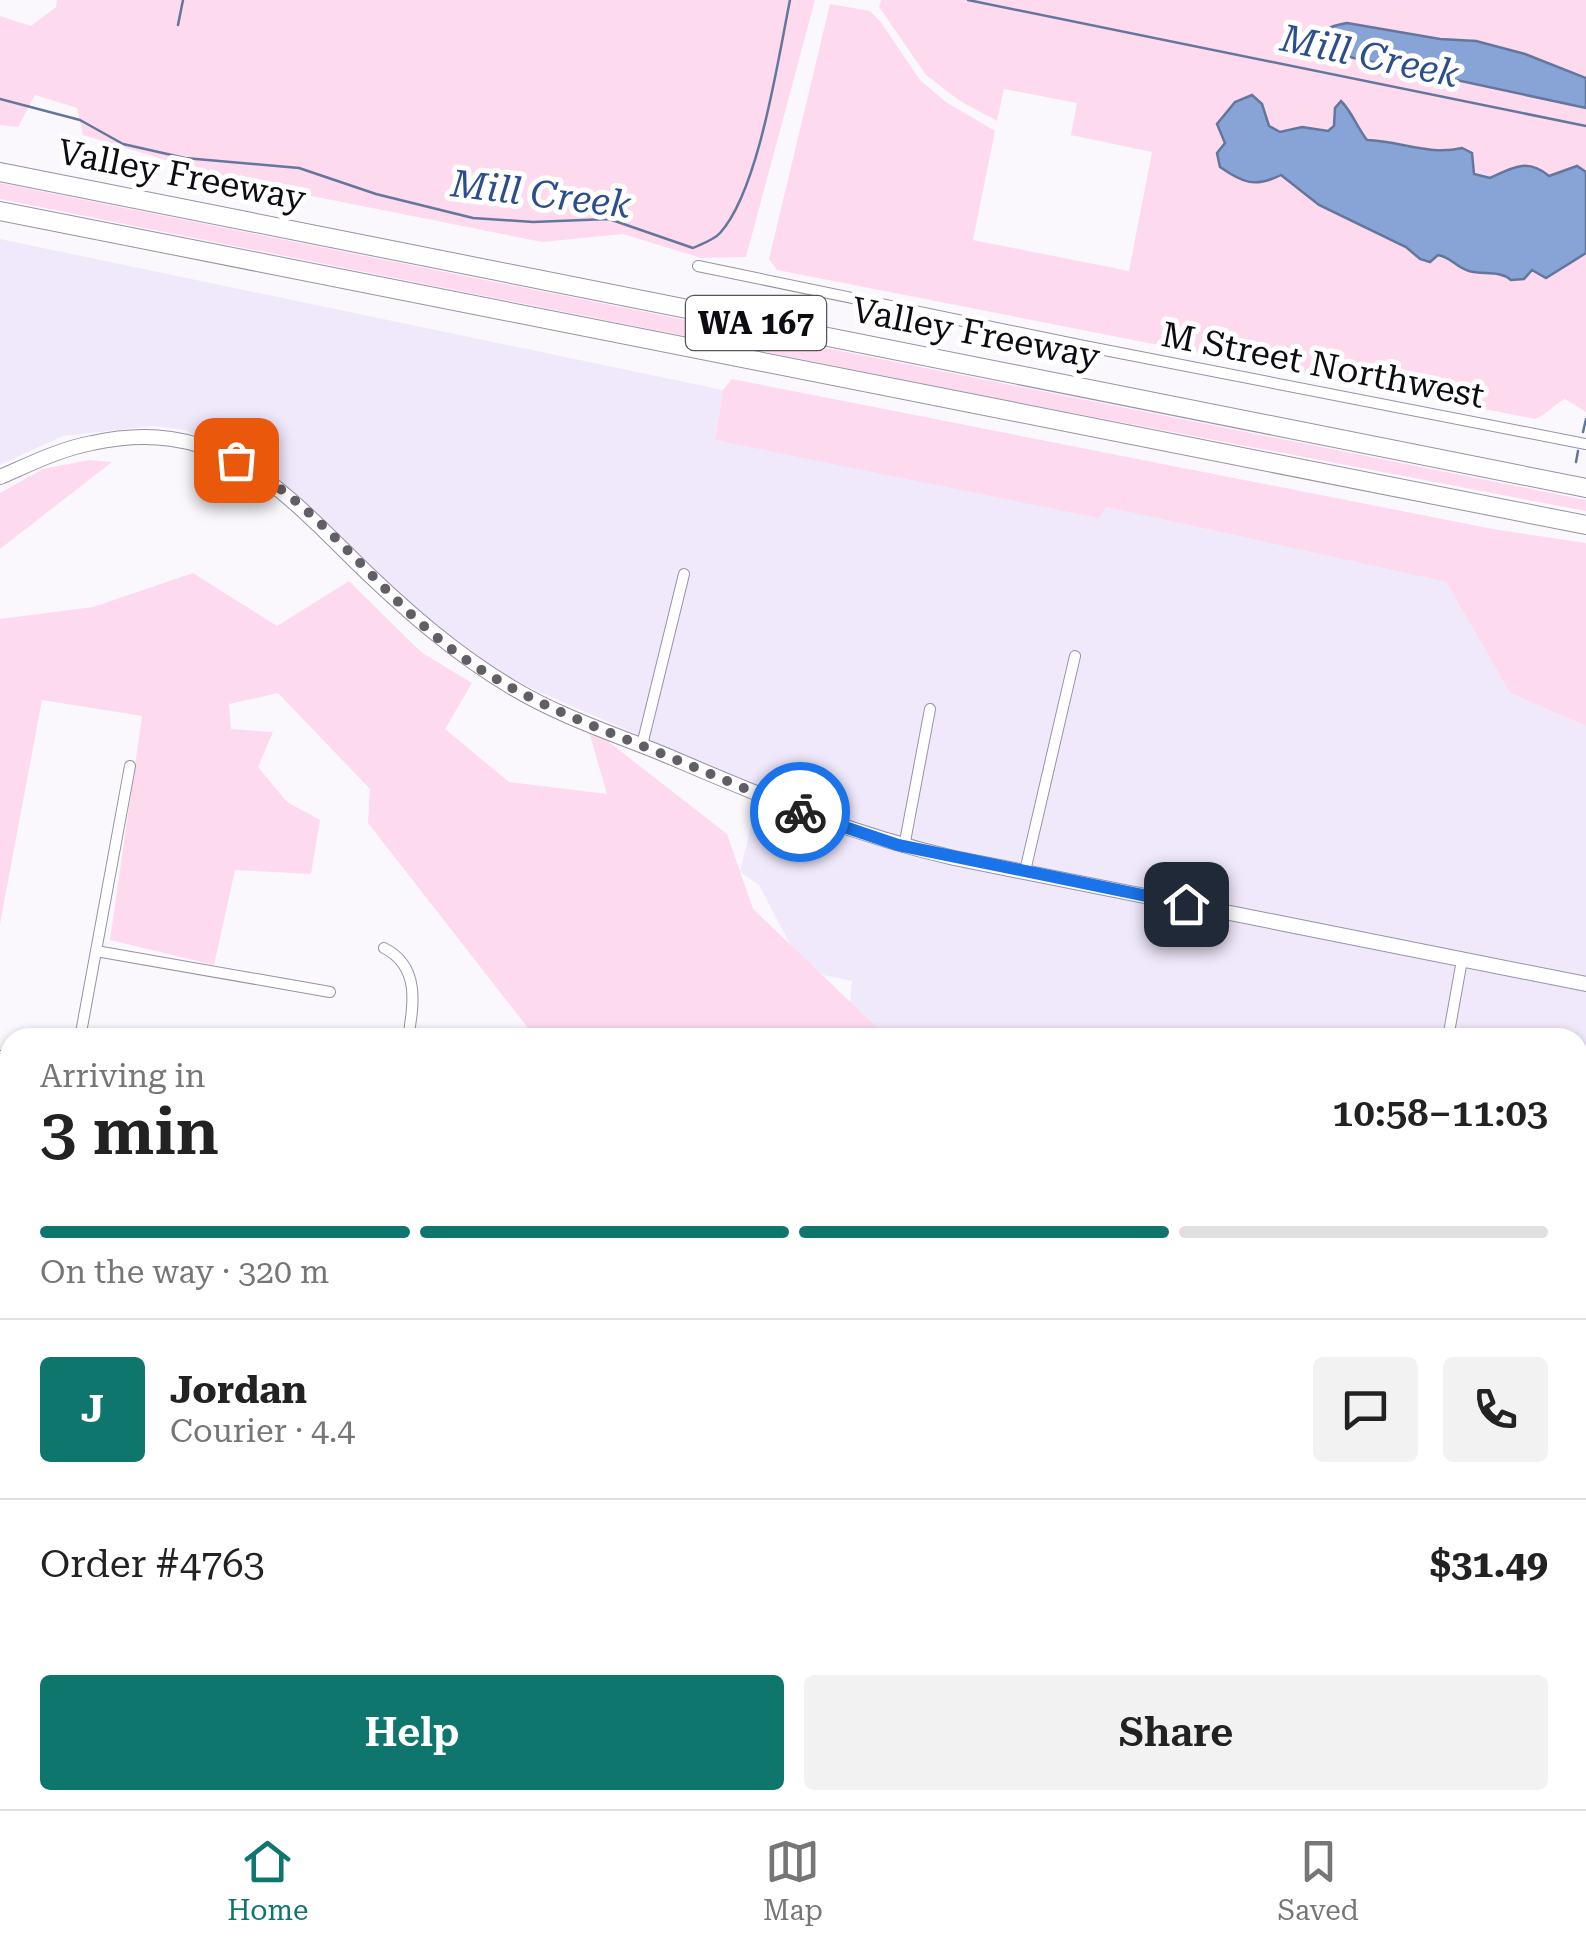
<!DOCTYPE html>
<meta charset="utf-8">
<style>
:root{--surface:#fff;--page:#f2f2f2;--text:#222;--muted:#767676;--line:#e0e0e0;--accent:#0f766e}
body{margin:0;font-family:"Roboto Serif",serif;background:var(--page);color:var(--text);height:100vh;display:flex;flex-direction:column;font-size:38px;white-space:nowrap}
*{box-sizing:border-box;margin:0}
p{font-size:32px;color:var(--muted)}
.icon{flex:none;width:55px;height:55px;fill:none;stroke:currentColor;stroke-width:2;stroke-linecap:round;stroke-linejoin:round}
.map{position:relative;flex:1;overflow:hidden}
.details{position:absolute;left:0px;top:1028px;width:1588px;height:782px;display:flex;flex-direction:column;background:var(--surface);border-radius:30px 30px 0 0;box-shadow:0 2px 8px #0004}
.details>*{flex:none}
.pin{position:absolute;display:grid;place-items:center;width:85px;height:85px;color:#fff;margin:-42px;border-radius:20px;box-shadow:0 5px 15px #0006}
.courier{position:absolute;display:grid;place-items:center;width:100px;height:100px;margin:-50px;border:8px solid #1a73e8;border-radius:50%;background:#fff;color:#222;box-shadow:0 2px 12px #0007}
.head em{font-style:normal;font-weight:600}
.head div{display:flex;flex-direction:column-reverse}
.head{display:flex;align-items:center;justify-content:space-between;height:170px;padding:0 40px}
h1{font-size:65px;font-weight:600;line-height:75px}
.bar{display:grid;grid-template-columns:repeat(4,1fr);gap:15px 10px;align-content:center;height:120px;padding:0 40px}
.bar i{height:12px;border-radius:8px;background:var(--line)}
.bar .active{background:var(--accent)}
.bar p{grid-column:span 4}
.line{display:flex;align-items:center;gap:25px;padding:0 40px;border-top:2px solid var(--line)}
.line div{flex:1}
.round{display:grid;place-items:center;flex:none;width:105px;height:105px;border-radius:10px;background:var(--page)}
.action{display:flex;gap:20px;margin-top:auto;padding:20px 40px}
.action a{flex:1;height:115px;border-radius:10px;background:var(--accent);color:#fff;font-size:40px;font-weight:600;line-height:115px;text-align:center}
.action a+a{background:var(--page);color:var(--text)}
.tab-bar{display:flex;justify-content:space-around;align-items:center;height:140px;border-top:2px solid var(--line);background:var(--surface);font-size:28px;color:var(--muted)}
.tab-bar a{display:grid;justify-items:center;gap:5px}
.tab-bar .active{color:var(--accent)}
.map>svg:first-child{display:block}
.built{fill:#f0e9fc}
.green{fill:#fedaee}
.water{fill:#88a4d7;stroke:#63769c;stroke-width:2.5}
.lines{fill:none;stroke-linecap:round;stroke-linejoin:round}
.stream{stroke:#63769c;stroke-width:2.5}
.street-casing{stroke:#9890a6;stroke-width:12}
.secondary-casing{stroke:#9890a6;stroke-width:16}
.highway-casing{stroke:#9890a6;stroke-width:20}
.street{stroke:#fff;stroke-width:10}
.secondary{stroke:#fff;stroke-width:14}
.highway{stroke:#fff;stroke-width:18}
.done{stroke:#615e65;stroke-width:10;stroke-dasharray:0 18}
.route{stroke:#1a73e8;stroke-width:12}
.labels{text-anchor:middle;stroke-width:10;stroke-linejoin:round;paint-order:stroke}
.shield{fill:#fff;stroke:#56545a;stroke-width:2.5}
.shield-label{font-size:32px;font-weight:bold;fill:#0e0b13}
.street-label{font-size:35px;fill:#0e0b13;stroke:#fff}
.water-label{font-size:38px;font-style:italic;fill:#2d4e8c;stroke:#fff}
</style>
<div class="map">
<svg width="1586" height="1809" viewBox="0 0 1586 1809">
<rect width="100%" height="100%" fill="#faf8fd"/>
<g class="built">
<path d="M0,239L723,390L715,439L1106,507L1446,582L1510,693L1586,726V1469L1578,1462V1038L886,1037L850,1004L852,981L804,971L759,885L740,872L760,788L510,679L452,641L250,459L185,430L154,426L63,436L0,465Z"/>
<path d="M198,1800H471L473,1809H196Z"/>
</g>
<g class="green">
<path d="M57,0H815L746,257L701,258L623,234L542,242L232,180L83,135L77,108L35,95L18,127L0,125V16L31,26L56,7Z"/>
<path d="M881,0H1586V412L1565,399C1553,405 1547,415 1535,419L777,270L769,259L830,4L870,11L880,21L920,80L946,102L995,131L973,240L1129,271L1152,152L1071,135L1077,103L1004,89L997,121L960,101L926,75L879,7Z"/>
<path d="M0,183L1586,500V511L1021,403L0,199Z"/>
<path d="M732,379L1493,529L1586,543V726L1510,693L1446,582L1106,507L1099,518L715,440L723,390Z"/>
<path d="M89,460L112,462L0,549V493L43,469Z"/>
<path d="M193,573L277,626L349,581L421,652L472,683L445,729L509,782L607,794L587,725L727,834L753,909L887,1037H535L368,823L370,789L278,693L229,704L231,729L273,732L258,767L287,802L320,820L311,874L235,870L214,965L110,940L142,716L42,700L0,924V619L93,607Z"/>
<path d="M0,1076L10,1077V1185H0Z"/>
<path d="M1578,1462L1586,1469V1809H1479L1482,1800H1578Z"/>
<path d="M863,1800H1059L1062,1809H867Z"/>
</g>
<g class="water">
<path d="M1347,23L1440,39L1476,41L1525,54L1586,78V108L1340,55L1332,57L1319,44C1322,27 1332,26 1347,23Z"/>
<path d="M1252,95L1262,104L1269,126L1280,132L1302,127L1328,131L1334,126L1335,108L1341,101C1352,112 1357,127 1367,140C1400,141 1430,156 1462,148L1472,153L1474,174L1490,178C1513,167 1528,158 1549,176L1577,166L1586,172V253L1546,278L1532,270L1524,279L1511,280C1499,270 1484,275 1469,271C1457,268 1451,257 1438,255L1430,262L1420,259L1406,247L1319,205L1281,175C1255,188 1243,183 1220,167L1217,153L1225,143L1217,124L1235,102Z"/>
</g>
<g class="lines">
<g class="stream">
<path d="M968,0L1586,126"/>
<path d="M178,25L183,0"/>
<path d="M0,99L80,120L123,144L185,158L299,168L376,194L473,218L533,222L609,219L693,248C701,244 714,240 720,233C759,190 778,59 790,0"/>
<path d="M1583,432L1586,419"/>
<path d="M1576,462L1578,451"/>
</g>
<g class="street-casing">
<g id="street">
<path d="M698,266L1084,346L1586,444"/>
<path d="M642,745L684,574"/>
<path d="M904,847L930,709"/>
<path d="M1025,871L1075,656"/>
<path d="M384,948C420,966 414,1004 408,1038"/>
<path d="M96,951L330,992"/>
<path d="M80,1038L130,766"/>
<path d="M1448,1038L1462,960"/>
<path d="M1578,1208L1586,1163"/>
<path d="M0,1217L10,1209"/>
<path d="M0,1520L10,1522"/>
<path d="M471,1800L473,1809"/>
<path d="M801,1800L804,1809"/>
<path d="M1330,1800L1371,1809"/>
<path d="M145,1809L149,1800"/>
<path d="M1107,1809L1111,1800"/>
<path d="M1417,1809L1424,1800"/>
</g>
</g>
<g class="secondary-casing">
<g id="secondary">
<path d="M0,477C30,464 60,449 92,443C220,415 282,490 364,570C410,614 456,654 511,687C559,716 611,733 663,754C762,796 848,834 954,858L1586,984"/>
<path d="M0,1058L10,1061"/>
<path d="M0,1500L10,1441"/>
</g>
</g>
<g class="highway-casing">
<g id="highway">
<path d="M0,172L1586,488"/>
<path d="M0,211L1586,525"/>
</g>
</g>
<use href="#street" class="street"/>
<use href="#secondary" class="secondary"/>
<use href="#highway" class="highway"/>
</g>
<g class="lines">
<path class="done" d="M236,460C322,506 377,593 454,651C513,695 578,720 645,747C697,768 749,790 800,812"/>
<path class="route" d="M800,812L898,845L1186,904"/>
</g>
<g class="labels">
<rect class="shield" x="686" y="296" width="140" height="54" rx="8"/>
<g class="shield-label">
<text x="756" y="334">WA 167</text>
</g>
<g class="street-label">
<text transform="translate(182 175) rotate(11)" y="12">Valley Freeway</text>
<text transform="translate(976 333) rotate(11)" y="12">Valley Freeway</text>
<text transform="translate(1323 365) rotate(11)" y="12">M Street Northwest</text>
</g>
<g class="water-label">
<text transform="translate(1370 56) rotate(12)" y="13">Mill Creek</text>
<text transform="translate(541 194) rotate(7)" y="13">Mill Creek</text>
</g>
</g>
</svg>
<div class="pin" style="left:236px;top:460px;background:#ea580c"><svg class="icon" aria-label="bag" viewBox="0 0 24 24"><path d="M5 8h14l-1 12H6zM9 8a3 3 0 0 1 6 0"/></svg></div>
<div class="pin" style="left:1186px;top:904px;background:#1f2937"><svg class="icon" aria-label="home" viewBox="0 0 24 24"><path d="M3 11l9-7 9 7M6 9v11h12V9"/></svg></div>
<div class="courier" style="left:800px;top:812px"><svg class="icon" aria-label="bike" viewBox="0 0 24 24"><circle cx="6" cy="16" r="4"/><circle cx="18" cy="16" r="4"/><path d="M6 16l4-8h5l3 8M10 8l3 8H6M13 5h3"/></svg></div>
<section class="details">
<div class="head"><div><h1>3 min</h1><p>Arriving in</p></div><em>10:58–11:03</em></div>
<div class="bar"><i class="active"></i><i class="active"></i><i class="active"></i><i></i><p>On the way · 320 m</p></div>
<div class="line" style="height:180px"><b class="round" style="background:var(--accent);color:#fff">J</b><div><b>Jordan</b><p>Courier · 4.4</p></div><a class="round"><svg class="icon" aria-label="chat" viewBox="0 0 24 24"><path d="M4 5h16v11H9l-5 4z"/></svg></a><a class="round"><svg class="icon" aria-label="phone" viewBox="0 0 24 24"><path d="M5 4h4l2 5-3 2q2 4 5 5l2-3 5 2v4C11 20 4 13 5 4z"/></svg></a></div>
<div class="line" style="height:130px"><div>Order #4763</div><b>$31.49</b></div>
<div class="action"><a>Help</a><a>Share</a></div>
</section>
</div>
<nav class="tab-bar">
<a class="active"><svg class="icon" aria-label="home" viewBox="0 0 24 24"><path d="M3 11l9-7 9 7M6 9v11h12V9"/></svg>Home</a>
<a><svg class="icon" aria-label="map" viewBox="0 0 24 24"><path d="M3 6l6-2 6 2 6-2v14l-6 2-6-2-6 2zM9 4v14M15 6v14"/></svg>Map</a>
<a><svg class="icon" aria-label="saved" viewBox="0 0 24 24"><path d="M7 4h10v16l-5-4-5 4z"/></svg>Saved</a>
</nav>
